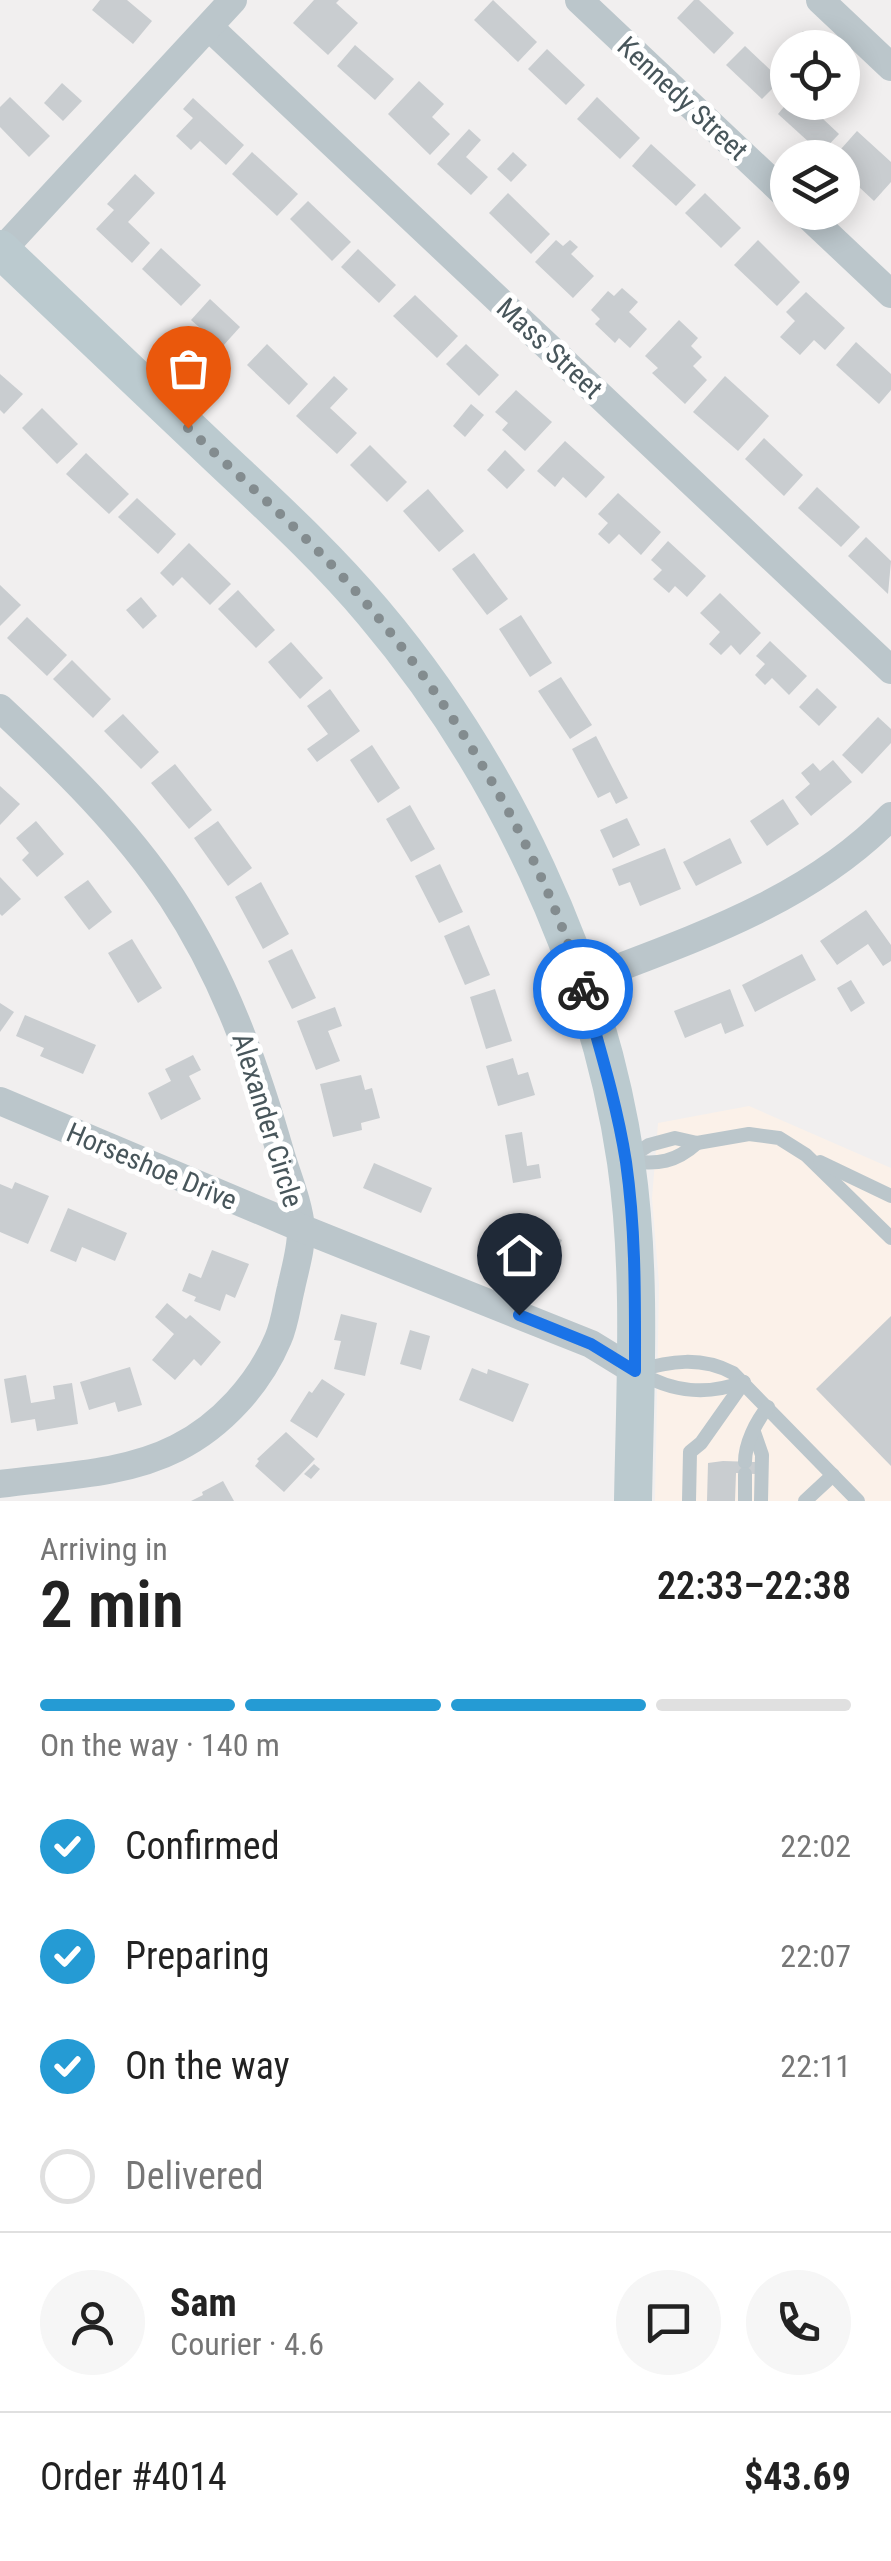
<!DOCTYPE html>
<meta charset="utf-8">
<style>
:root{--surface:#fff;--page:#f6f6f6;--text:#222;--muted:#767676;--line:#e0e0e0;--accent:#259bd4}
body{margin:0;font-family:"Roboto Condensed",sans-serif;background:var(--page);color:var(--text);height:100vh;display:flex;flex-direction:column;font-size:38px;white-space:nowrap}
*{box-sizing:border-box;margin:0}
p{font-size:32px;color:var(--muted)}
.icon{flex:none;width:55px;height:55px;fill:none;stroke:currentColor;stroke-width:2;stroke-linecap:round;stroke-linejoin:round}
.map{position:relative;height:1501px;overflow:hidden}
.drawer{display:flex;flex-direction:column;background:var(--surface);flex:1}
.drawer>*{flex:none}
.fabs{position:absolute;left:770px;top:30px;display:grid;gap:20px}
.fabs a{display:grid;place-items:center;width:90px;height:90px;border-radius:50%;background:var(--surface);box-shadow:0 5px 25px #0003;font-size:50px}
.pin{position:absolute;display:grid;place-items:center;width:85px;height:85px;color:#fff;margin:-102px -42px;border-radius:50% 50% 50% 0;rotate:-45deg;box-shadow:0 0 10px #0007}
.pin .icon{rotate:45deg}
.courier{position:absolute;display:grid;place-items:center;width:100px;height:100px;margin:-50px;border:8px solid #1a73e8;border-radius:50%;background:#fff;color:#222;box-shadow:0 2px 12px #0007}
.headline em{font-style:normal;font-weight:600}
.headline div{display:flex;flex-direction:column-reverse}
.headline{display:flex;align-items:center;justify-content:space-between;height:170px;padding:0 40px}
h1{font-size:65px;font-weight:600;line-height:75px}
.bar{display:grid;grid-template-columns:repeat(4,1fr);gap:15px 10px;align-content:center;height:120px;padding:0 40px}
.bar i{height:12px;border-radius:8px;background:var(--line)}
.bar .selected{background:var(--accent)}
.bar p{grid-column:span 4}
.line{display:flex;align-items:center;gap:25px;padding:0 40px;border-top:2px solid var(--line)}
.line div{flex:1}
.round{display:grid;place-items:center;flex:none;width:105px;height:105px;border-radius:52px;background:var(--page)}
ol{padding:0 40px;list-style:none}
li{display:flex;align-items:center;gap:30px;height:110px}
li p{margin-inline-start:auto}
li .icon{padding:10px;border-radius:50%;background:var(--accent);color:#fff;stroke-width:4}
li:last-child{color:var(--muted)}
li i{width:55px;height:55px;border:5px solid var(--line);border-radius:50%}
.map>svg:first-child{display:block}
.commercial{fill:#fbf1e9}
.building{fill:#c9cdd0}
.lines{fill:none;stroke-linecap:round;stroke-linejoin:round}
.lane{stroke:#bbc6cb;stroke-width:14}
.street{stroke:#bbc6cb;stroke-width:28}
.secondary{stroke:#bbcacf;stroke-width:38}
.done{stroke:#838c8f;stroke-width:10;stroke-dasharray:0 18}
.route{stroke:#1a73e8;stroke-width:12}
.labels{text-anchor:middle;stroke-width:10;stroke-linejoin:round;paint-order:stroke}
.street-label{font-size:28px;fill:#48565b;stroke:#fff}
</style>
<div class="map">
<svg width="891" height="1501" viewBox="0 0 891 1501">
<rect width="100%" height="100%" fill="#f1efef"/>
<path class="commercial" d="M749,1106L891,1168V1501H655L659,1284L652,1198L658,1123Z"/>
<g class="building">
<path d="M100,0H127L152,21L133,44L92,10Z"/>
<path d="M314,0H339L336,3L358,23L328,55L293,23Z"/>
<path d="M493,0L537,42L518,62L474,20Z"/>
<path d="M694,0H699L734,33L714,54L677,18Z"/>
<path d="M803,31L821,48H788Z"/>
<path d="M355,45L394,79L375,100L337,66Z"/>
<path d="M745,46L781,80L762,99L726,65Z"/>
<path d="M547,49L585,85L566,105L528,69Z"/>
<path d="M419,81L444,104L432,117L450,134L430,155L388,114Z"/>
<path d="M62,83L82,101L63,121L44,103Z"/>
<path d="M10,97L50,136L29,157L0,127V107Z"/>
<path d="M597,97L640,138L620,159L577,119Z"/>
<path d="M193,98L244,145L226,165L200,141L191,150L176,136L193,118L183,109Z"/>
<path d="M788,102H805L839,134L821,153L778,114Z"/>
<path d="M469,129L481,140L466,157L488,177L471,195L437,164Z"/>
<path d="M857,131L891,162V182L874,201L842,171V158H833Z"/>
<path d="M651,144L696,185L676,206L632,166Z"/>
<path d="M252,152L298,194L277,216L232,174Z"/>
<path d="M513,152L527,165L511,182L497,169Z"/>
<path d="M135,174L155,193L128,222L150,243L132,263L96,229L114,210L107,204Z"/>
<path d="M508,193L550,234L531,254L489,213Z"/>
<path d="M705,193L741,228L721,248L685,213Z"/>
<path d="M308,201L351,242L332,261L290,219Z"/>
<path d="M556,240L563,246L570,240L578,247L571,254L594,276L573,298L535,262Z"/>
<path d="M758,240L800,282L777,306L734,265Z"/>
<path d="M161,248L201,285L181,306L142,269Z"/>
<path d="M358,249L396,285L379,303L341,267Z"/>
<path d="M622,288L638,302L629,312L647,329L630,348L619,338L615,343L595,324L600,319L591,310L608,291L614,296Z"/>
<path d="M806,292L845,328L825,350L814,340L800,355L780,337L795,321L786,312Z"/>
<path d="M415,295L458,336L437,358L393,316Z"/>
<path d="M210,299L240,327L222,347L191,320Z"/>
<path d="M679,320L698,338L691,346L702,357L693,366L707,380L685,404L652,373L658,368L645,356Z"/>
<path d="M856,342L891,374V390L879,404L836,365Z"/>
<path d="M267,344L308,384L289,405L247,365Z"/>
<path d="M466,344L499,375L479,396L446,364Z"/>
<path d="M0,374L23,394L4,414L0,410Z"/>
<path d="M334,376L348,389L330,408L357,433L337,454L296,416Z"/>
<path d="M725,376L769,416L738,451L693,412Z"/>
<path d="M516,390L552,422L525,451L502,430L508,423L495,412Z"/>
<path d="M471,404L484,415L465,437L453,426Z"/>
<path d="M42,408L78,444L57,464L22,428Z"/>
<path d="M764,438L803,475L784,496L745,459Z"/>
<path d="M565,441L605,477L586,498L563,477L555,487L537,471Z"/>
<path d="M370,445L407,482L387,502L350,465Z"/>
<path d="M505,450L525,470L507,489L487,470Z"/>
<path d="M86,453L129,494L109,514L66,474Z"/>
<path d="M817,487L860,527L841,547L798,508Z"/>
<path d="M428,489L464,531L439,552L403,511Z"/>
<path d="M618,493L661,532L641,555L619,534L609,544L598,534L608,523L598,514Z"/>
<path d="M137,498L176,534L158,554L118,517Z"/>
<path d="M866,537L891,561L888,594L848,556Z"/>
<path d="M668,541L706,576L687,597L675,586L669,593L653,579L662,570L651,560Z"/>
<path d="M189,543L231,584L210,605L182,577L173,586L160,573Z"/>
<path d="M474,553L508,599L487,615L452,569Z"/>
<path d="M0,585L21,605L0,626Z"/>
<path d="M238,590L275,630L256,648L218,609Z"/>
<path d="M720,593L761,633L740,655L731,645L721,655L709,644L720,632L700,613Z"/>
<path d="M141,597L157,616L143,629L126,610Z"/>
<path d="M521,615L552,663L530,677L499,629Z"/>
<path d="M27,617L67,655L47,676L7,638Z"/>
<path d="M770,641L807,676L789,695L772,678L765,685L755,675L765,664L756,656Z"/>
<path d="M291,642L323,678L300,699L268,662Z"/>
<path d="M72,660L111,699L93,718L53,679Z"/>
<path d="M561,677L592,725L570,739L538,691Z"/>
<path d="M817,688L837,707L819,726L799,707Z"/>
<path d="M330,689L360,731L317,762L307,749L328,734L307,706Z"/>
<path d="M123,714L159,752L141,769L104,731Z"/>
<path d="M878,717L891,729V743L862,774L842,755Z"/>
<path d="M596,736L628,798L616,804L610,792L598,798L572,749Z"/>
<path d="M372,745L400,788L378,803L350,760Z"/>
<path d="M833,760L852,782L811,816L795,797L810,784L801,773L813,763L820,771Z"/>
<path d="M175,764L212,810L189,829L151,783Z"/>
<path d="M0,786L20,804L0,825Z"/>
<path d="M783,799L799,824L767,846L750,821Z"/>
<path d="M410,805L435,849L411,862L386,819Z"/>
<path d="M627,818L640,845L613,858L600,830Z"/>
<path d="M36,821L64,854L37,877L22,860L29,853L16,838Z"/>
<path d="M218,821L252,868L228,886L194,838Z"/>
<path d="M730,838L742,863L696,886L683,862Z"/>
<path d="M665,848L681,889L640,906L630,882L619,886L612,869Z"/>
<path d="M440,864L463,912L439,923L415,876Z"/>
<path d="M0,877L21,899L2,916L0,914Z"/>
<path d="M88,880L112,912L89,930L64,897Z"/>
<path d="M261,882L289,934L263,949L235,897Z"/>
<path d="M866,910L891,945V961L883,966L868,944L837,965L820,941Z"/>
<path d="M469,925L490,975L465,985L444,936Z"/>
<path d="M132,939L162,988L138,1003L108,953Z"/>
<path d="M292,949L316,998L292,1009L268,961Z"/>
<path d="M802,954L816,980L755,1012L742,985Z"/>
<path d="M851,980L865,1003L851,1012L837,988Z"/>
<path d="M495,989L512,1041L486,1049L470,997Z"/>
<path d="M730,989L744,1026L725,1034L721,1023L685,1038L674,1011Z"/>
<path d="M0,1003L14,1012L0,1032Z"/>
<path d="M335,1007L342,1026L328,1031L340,1061L316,1070L297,1021Z"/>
<path d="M25,1015L96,1045L83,1074L40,1056L44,1048L16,1036Z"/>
<path d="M193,1055L201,1070L189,1076L201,1099L161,1120L148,1093L171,1081L165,1069Z"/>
<path d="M513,1058L518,1075L528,1072L535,1095L498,1106L486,1066Z"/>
<path d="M361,1075L365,1090L372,1088L380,1118L361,1123L362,1130L333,1137L320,1084Z"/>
<path d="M522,1132L527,1166L539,1164L541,1178L513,1183L505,1135Z"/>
<path d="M374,1163L432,1188L421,1213L363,1188Z"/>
<path d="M15,1182L49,1196L28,1244L0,1232V1184L12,1189Z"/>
<path d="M68,1208L127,1233L115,1261L82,1247L76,1262L50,1251Z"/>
<path d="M507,1218L562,1240L551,1267L496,1244Z"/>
<path d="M212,1250L249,1264L235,1298L226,1294L220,1311L194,1301L196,1297L182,1291L189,1273L201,1278Z"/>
<path d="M167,1303L186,1319L190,1315L221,1342L201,1366L194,1359L175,1380L152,1360L174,1334L155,1317Z"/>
<path d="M341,1314L377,1323L365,1376L334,1369L341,1341L334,1340Z"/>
<path d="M891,1316V1466L816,1389Z"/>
<path d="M410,1330L430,1336L421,1370L400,1364Z"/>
<path d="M130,1367L142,1405L118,1412L115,1402L89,1410L80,1382Z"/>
<path d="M472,1368L487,1374L488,1369L529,1384L513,1422L459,1400Z"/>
<path d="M26,1375L31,1403L55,1399L53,1386L72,1383L78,1424L37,1431L35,1419L11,1423L4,1379Z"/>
<path d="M322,1379L345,1394L317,1438L290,1421L309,1391L312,1393Z"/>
<path d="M286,1432L315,1459L284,1492L255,1466L259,1461L257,1459Z"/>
<path d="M723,1461L755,1462V1474L736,1473L735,1501H707L708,1463Z"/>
<path d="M314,1464L320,1469L311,1479L304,1474Z"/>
<path d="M223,1481L234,1501H191L203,1495L202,1492Z"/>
</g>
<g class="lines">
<g class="lane">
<path d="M627,1159L649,1145L675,1138L697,1143L749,1134L779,1138L806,1155L891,1238"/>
<path d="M630,1161C658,1165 676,1162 697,1143"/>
<path d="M820,1162L891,1196"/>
<path d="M636,1371C670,1361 701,1356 733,1373L858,1501"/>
<path d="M640,1373C673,1392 706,1396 743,1382"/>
<path d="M754,1432L762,1455L761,1501"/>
<path d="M745,1462C745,1444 756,1421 768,1407"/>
<path d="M689,1501L690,1452L701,1443L744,1382"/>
<path d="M745,1501V1474"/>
<path d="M805,1501L833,1475"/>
</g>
<g class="street">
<path d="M579,0L788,197"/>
<path d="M820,0L891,67"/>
<path d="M209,27L891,670"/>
<path d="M804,212L891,294"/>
<path d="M2,250L233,0"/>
<path d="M0,708C63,767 124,826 172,898C224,977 255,1064 281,1155C288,1178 299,1204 301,1228C302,1247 295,1269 291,1288C287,1304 285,1323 278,1339C259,1384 221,1426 177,1448C124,1475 58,1476 0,1484"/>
<path d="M581,982C690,940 808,902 891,816"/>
<path d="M0,1101L301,1228L591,1344L635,1371"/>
</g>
<path class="secondary" d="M0,249C73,318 146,387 219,457C272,507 326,556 373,612C501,763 597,965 626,1162C642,1273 635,1388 633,1501"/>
</g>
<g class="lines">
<path class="done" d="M188,428C232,470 279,511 321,554C432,667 539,837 583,989"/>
<path class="route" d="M519,1315L591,1344L635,1371C635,1301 636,1232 626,1162C617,1104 599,1046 583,989"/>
</g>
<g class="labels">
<g class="street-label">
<text transform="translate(683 98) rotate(43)" y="10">Kennedy Street</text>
<text transform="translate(550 348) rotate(43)" y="10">Mass Street</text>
<text transform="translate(268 1120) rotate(73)" y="10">Alexander Circle</text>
<text transform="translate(152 1166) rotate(23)" y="10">Horseshoe Drive</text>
</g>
</g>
</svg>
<div class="fabs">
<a><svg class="icon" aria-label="locate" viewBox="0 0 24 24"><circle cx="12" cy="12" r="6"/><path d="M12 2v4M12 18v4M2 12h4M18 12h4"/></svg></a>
<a><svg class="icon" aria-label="layers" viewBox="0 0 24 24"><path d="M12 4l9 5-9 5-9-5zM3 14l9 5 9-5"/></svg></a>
</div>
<div class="pin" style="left:188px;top:428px;background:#ea580c"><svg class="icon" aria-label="bag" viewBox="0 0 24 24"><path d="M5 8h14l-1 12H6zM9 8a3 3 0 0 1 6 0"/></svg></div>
<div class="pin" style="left:519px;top:1315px;background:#1f2937"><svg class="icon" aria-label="home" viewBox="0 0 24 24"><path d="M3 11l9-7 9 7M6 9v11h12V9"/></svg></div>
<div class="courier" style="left:583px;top:989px"><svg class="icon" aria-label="bike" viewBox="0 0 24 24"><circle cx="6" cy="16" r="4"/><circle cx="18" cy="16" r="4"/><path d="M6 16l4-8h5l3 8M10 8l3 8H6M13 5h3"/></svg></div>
</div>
<section class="drawer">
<div class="headline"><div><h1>2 min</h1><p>Arriving in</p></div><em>22:33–22:38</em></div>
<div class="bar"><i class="selected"></i><i class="selected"></i><i class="selected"></i><i></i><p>On the way · 140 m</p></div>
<ol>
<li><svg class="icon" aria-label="check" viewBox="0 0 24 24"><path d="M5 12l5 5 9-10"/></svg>Confirmed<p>22:02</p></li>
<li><svg class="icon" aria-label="check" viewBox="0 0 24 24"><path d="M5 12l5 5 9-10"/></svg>Preparing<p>22:07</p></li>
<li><svg class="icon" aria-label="check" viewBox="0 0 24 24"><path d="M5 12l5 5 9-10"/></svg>On the way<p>22:11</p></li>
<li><i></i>Delivered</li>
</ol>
<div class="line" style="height:180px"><a class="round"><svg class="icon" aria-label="person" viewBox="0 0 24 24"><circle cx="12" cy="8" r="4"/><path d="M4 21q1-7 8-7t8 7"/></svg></a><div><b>Sam</b><p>Courier · 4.6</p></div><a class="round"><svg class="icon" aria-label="chat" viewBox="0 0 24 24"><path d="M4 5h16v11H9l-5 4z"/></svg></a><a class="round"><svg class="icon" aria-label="phone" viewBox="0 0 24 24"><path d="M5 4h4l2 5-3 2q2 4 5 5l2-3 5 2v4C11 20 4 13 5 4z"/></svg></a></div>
<div class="line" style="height:130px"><div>Order #4014</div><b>$43.69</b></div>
</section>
